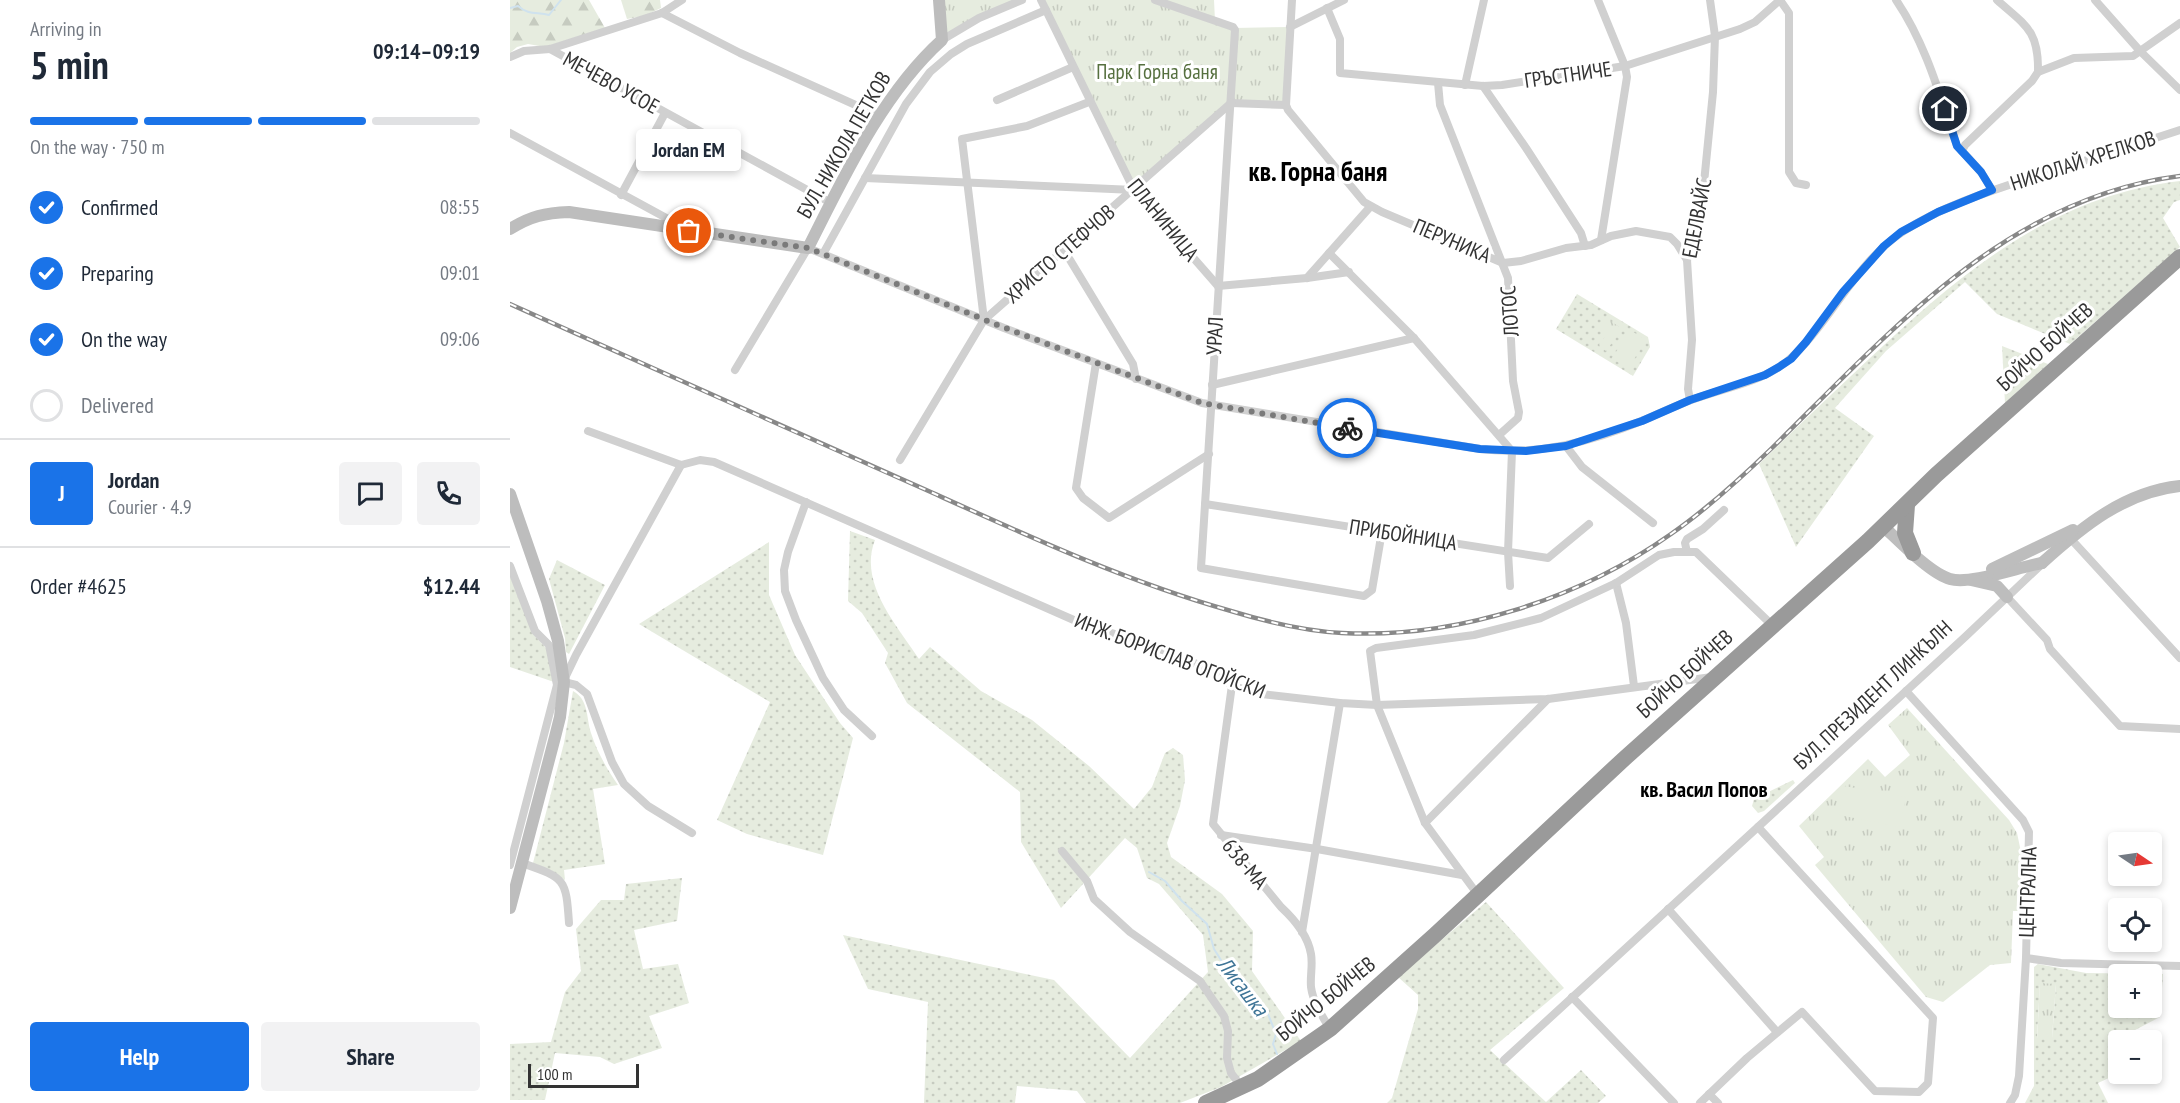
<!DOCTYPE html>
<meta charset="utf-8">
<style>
:root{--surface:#fff;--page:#f2f2f3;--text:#1f2937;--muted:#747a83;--line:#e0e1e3;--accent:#1a73e8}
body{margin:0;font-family:"PT Sans Narrow",sans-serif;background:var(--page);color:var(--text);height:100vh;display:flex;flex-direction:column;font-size:22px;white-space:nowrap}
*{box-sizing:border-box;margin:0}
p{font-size:20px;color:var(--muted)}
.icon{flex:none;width:33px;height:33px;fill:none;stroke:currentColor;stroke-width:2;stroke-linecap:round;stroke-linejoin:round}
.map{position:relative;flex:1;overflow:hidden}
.panel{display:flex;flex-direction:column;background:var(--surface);width:510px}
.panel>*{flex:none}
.needle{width:39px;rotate:103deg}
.controls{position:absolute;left:1598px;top:832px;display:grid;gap:12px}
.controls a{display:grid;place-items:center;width:54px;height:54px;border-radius:6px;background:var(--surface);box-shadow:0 3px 9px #0003;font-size:30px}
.scale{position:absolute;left:18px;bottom:15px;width:111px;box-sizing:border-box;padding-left:6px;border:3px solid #333;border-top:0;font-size:16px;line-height:21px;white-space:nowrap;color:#333;-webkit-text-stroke:4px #fff;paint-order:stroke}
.pin{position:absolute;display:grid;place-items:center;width:51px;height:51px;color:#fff;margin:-26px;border:3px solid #fff;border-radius:50%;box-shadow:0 2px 6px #0007}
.courier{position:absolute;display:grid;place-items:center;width:60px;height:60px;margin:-30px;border:4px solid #1a73e8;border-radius:50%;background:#fff;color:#222;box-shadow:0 2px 8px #0007}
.bubble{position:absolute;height:42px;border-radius:6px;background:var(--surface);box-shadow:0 3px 9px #0003;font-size:20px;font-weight:700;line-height:42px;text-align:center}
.summary em{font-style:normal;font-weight:700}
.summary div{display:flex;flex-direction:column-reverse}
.summary{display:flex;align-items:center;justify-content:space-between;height:102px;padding:0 30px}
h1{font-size:39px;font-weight:700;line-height:45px}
.bar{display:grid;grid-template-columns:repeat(4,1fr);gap:9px 6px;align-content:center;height:72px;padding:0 30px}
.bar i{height:8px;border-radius:4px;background:var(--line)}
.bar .active{background:var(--accent)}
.bar p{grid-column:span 4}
.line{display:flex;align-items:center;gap:15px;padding:0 30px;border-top:2px solid var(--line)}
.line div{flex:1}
.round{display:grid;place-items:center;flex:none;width:63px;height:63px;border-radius:6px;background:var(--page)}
ol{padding:0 30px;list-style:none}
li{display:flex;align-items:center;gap:18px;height:66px}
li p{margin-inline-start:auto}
li .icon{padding:6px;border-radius:50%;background:var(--accent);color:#fff;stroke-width:4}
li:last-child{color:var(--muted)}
li i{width:33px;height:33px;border:3px solid var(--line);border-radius:50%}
.action{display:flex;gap:12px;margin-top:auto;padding:12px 30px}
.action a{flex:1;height:69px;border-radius:6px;background:var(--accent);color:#fff;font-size:24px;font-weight:700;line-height:69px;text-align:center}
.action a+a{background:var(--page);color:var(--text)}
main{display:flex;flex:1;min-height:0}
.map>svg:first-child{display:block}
.grass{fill:url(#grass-dots);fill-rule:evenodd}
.forest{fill:url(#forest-firs)}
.park{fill:url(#park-tufts)}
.garden{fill:#e6ecdf}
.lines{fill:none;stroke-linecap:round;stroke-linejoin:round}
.stream{stroke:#cfe2ee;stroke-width:2}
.street{stroke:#d0d0d0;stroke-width:8}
.secondary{stroke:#bdbdbd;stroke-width:12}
.highway{stroke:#9a9a9a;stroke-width:16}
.rail-casing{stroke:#888;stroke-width:4.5}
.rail{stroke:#fff;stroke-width:2;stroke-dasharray:7;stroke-linecap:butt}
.done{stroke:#7a7a7a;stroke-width:6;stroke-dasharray:0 10.8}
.route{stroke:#1a73e8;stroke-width:8}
.labels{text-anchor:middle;stroke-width:6;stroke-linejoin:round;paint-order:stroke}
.park-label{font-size:21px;fill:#56703f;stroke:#fff}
.street-label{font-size:21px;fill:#333;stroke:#fff}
.neighbourhood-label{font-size:22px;font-weight:bold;fill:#000;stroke:#fff}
.water-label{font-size:22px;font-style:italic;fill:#3f7597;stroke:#fff}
.district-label{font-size:27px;font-weight:bold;fill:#000;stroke:#fff}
</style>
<main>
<section class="panel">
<div class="summary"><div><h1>5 min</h1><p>Arriving in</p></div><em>09:14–09:19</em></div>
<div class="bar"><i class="active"></i><i class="active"></i><i class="active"></i><i></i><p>On the way · 750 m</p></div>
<ol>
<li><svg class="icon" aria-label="check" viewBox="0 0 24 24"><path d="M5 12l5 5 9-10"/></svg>Confirmed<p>08:55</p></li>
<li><svg class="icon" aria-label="check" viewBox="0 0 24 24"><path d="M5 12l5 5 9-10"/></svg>Preparing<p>09:01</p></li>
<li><svg class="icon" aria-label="check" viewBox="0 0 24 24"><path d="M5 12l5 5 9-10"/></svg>On the way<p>09:06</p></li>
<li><i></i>Delivered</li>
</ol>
<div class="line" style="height:108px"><b class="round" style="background:var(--accent);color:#fff">J</b><div><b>Jordan</b><p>Courier · 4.9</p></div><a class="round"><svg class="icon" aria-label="chat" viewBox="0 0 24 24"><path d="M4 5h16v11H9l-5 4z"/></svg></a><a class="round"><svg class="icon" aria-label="phone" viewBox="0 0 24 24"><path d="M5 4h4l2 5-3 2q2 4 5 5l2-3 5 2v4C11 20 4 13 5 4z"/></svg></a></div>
<div class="line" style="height:78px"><div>Order #4625</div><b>$12.44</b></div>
<div class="action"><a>Help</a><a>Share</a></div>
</section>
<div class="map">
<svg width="1670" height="1103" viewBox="0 0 1670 1103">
<defs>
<pattern id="grass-dots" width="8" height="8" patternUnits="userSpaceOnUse" patternTransform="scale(1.5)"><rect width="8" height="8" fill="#e6ecdf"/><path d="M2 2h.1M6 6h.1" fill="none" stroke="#c6cbc0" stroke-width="1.8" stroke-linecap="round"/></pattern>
<pattern id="forest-firs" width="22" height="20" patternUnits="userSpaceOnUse" patternTransform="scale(1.5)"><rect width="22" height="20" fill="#e6ecdf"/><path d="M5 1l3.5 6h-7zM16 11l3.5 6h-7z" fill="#c6cbc0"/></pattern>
<pattern id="park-tufts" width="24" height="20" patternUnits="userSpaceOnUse" patternTransform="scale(1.5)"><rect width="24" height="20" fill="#e6ecdf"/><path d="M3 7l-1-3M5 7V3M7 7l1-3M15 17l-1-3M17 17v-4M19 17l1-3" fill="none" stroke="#c6cbc0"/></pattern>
</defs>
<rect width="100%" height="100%" fill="#fff"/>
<g class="grass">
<path d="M1670,181V200L1664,202L1653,218L1670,247L1560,344L1487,314L1455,282L1376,351L1325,408L1364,436L1286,547L1249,464C1286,428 1323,393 1360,358C1451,273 1542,196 1670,181Z"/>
<path d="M1067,294L1138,337L1140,347L1123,376L1046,329Z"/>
<path d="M1492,346L1538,364L1495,403Z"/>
<path d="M340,531L365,540C348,583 387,625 409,659L420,647L471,691L522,720L579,766L624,809L642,787L655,753L663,748L673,755L675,780L670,806L657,843L661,857L712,894L743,931L742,971L791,1041L711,1087L670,1103H576L567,1091L507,1086L505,1103H414L418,1002L358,989L333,935L544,980L620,1058L698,972L693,935L649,884L637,878L627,848L615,838L551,908L511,842L510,792L397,703L375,663L378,653L352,613L338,601Z"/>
<path d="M259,542V595L285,655L330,723L343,738L313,855L237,834L207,820L260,702L129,624Z"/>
<path d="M47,560L95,585L59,654L56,652L55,638L39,579Z"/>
<path d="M0,576L23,634L37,649L44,682L0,667Z"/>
<path d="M63,691C79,700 76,717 81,733C87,752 97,769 108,785L83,789L95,864L54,870L55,880L42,871L23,863L54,743Z"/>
<path d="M1283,780L1285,783L1254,811L1248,813L1242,806L1244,799Z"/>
<path d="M172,878L167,921L124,930L133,969L168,964L179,1003L139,1016L152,1048L104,1064L90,1057L45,1053L35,1100H0V1044L41,1042L55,992L71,971L66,929L91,900H114L116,884Z"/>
<path d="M976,902L1054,988L980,1050L1036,1102L1071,1070L1096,1096L1088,1103H877L882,1098L908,1009V995L888,977Z"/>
<path d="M1528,964L1576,973L1653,974L1650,1017L1604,1041L1601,1077L1588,1083L1598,1103H1515L1524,1086V967ZM1608,975H1641V1008H1608ZM1530,984H1546L1542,1038H1527Z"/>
</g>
<g class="forest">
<path d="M0,0H79L95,28L35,47L18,44L7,47L0,53Z"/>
<path d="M111,0H150L151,8L134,16L117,19Z"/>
</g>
<g class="park">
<path d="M429,0H512L432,40Z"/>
<path d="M531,0H704L705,21L725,28L780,27L776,105L721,103L624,190Z"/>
<path d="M1097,318L1112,329L1096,351L1089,345L1097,334L1090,329Z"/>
<path d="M1397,708L1499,820L1507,833L1511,852L1510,911H1503L1501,963L1480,965L1433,1002L1416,997L1305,865L1314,857L1289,826L1358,759L1375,777L1400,755L1378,725Z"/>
<path d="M1530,983L1546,984L1542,1038L1527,1039Z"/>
</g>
<g class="garden">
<path d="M1120,330L1136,340L1118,369L1102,358Z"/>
<path d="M1334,786L1396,797L1390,827L1329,815Z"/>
</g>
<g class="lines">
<g class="stream">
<path d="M0,8L8,6C18,15 27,12 39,15L51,0"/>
<path d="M639,872L655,881L672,901L697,924L704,949L716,968L741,1001L756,1009L766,1034L763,1044L767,1054"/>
</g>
<g class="street">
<path d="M531,0L624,190L708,286"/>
<path d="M645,0L723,27L725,30L691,568L854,596L862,590L872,531"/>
<path d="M1088,0L1115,66L1117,77L1091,240"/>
<path d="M1270,0L1279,13V172L1286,183L1296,185"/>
<path d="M1386,0C1416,44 1430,96 1447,146L1452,151"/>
<path d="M1487,0C1515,25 1529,30 1528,72"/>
<path d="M1585,0L1630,51L1670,90"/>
<path d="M817,8L830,39V73L973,86L992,85L1115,66L1230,29L1245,22L1270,0"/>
<path d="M152,13L230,53L370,116"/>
<path d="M780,27L834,0"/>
<path d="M432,40L469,18L512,0"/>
<path d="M40,49L321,203"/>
<path d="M0,57L14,51L40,49L152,13L172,0"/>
<path d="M928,83L930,105L998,278L1003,381L1009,412L1008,418L989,435"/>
<path d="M955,85L974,0"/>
<path d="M973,86L1016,148L1071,233L1075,246"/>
<path d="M487,100L563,67"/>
<path d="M721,103L776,105"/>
<path d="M776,105L778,110L854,202L872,212L993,263L1011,261L1056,248L1081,245L1101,236L1126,231L1160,237L1167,244L1177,260"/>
<path d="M776,105L782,0"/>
<path d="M0,133L171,226"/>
<path d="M355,178L624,190"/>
<path d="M1482,190L1471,172L1452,151L1455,145L1522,81L1528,72L1564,58L1623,56L1670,23"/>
<path d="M111,195L155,113"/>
<path d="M554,250L623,364L626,379"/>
<path d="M819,253L904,338L1002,451"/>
<path d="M313,254L396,104L420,72L441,54L457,44L536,10"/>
<path d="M797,278L860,207"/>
<path d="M708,286L797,278L839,272"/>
<path d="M474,320L452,139L517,126L579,102"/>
<path d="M586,363L566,488L573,498L599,518L699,454"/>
<path d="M225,370L298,248L494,328L692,403L970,449C1028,456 1081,442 1134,420C1150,413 1167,405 1184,399C1216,387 1258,381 1283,356C1323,318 1346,262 1394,231C1436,204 1484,190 1532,174C1578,160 1624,145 1670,130"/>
<path d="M702,385L904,338"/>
<path d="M1180,400L1178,389L1182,340L1177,260L1180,241L1192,203L1203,92L1205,36L1200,0"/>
<path d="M78,431L171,465L190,460L204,462L566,621L676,658L722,685L743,693L830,703L867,705L1038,699L1202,677"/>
<path d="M1056,446L1072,467L1143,523"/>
<path d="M390,460L474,320L721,103"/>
<path d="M296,502L278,552L274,570L275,591L286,620L313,678L334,710L362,736"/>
<path d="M695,504L1038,558L1079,524"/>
<path d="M1560,538L1670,658"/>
<path d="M1177,552L1175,543L1177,539L1193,529L1214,510"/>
<path d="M0,566L25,631L39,645L47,685L0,865"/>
<path d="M1106,583L1116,623L1124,686"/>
<path d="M1000,586L998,552L1002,451"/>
<path d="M1497,597L1537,640L1540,649L1610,726L1670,729"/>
<path d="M54,680L66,655L171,465"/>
<path d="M54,682L66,685L77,694L102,762L114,784L138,806L182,833"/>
<path d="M722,685L703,824L771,907C784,919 798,936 801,954C803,965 800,976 801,987C803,1002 812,1016 820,1029"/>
<path d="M1396,691L1513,820L1519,832L1516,958L1509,1076L1505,1095L1500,1103"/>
<path d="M915,823L1038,699"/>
<path d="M711,835L807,849L952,875"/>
<path d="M552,851L577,881L584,899L620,932L690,981L714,1016L718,1031L717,1058L721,1073L731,1086"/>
<path d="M12,863C55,878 56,878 59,923"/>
<path d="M968,895L915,823L867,705L860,651L866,648L964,635L1031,618L1106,583L1149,555L1164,552H1186L1263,626"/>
<path d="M1158,909L1267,1032"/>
<path d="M792,932L830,703"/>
<path d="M1516,958L1551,963L1670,966"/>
<path d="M1062,997L1164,1103"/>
<path d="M994,1060L1455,637L1532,564"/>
<path d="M1199,1094L1208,1103"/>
<path d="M1190,1103L1237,1058L1292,1012L1365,1091L1409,1092L1418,1083L1423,1018L1248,827"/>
</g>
<g class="secondary">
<path d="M0,229C21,216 35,213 59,212L298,248C334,177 372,94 432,40L429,0"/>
<path d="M0,494L37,601L48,641L54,682L50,717L45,737L0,908"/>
<path d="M1374,527C1389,541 1421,574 1440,579C1460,585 1509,567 1532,563"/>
<path d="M1532,563C1572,527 1614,492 1670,486"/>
<path d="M1482,569L1563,530"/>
<path d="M1461,580L1487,586L1497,597"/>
</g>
<g class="highway">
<path d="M1397,505L1395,533L1403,553"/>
<path d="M696,1103L748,1079L820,1029L925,935L1115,758L1358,541L1426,475L1670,257"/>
</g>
<g class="rail-casing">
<path id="rail" d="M0,304C141,367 282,431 423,493C520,537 618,582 721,611C757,622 795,631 832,633C946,639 1069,599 1161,534C1197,509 1231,478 1262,448C1380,332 1496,198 1670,176"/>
</g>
<use href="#rail" class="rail"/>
</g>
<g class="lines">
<path class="done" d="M179,231L298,248L485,324L692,403L837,428"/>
<path class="route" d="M837,428L970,449L1016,451L1056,446L1132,421L1180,400L1255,375L1269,367L1281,359L1296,342L1333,292L1374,246L1391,232L1428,212L1482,190L1471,172L1447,146L1435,109"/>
</g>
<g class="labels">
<g class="park-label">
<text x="647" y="79">Парк Горна баня</text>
</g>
<g class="street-label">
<text transform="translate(1058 75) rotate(-8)" y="7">ГРЪСТНИЧЕ</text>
<text transform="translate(101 83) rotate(29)" y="7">МЕЧЕВО УСОЕ</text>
<text transform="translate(334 145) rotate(-60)" y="7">БУЛ. НИКОЛА ПЕТКОВ</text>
<text transform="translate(1573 161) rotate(-18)" y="7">НИКОЛАЙ ХРЕЛКОВ</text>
<text transform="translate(1187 218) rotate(-79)" y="7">ЕДЕЛВАЙС</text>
<text transform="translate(653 220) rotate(51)" y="7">ПЛАНИНИЦА</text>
<text transform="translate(942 241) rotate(23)" y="7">ПЕРУНИКА</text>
<text transform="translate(550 254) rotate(-41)" y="7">ХРИСТО СТЕФЧОВ</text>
<text transform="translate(1000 311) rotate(-94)" y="7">ЛОТОС</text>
<text transform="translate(705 336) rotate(-87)" y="7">УРАЛ</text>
<text transform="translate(1535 347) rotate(-42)" y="7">БОЙЧО БОЙЧЕВ</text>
<text transform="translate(893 535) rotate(9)" y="7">ПРИБОЙНИЦА</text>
<text transform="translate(660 656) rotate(21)" y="7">ИНЖ. БОРИСЛАВ ОГОЙСКИ</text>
<text transform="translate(1175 674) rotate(-42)" y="7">БОЙЧО БОЙЧЕВ</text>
<text transform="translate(1363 695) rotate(-43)" y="7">БУЛ. ПРЕЗИДЕНТ ЛИНКЪЛН</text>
<text transform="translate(735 864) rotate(50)" y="7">638-МА</text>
<text transform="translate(1518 892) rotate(-88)" y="7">ЦЕНТРАЛНА</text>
<text transform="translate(816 999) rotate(-39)" y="7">БОЙЧО БОЙЧЕВ</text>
</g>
<g class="neighbourhood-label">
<text x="1194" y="797">кв. Васил Попов</text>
</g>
<g class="water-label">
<text transform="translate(733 986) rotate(52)" y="8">Лисашка</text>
</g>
<g class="district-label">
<text x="808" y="181">кв. Горна баня</text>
</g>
</g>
</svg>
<div class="controls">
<a><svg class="needle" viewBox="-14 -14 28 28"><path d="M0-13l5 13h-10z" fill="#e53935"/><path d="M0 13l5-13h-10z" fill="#747a83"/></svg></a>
<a><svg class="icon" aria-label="locate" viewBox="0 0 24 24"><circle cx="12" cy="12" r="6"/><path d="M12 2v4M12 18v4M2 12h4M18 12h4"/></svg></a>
<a>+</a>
<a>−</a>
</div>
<div class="scale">100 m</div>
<div class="pin" style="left:179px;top:231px;background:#ea580c"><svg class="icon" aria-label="bag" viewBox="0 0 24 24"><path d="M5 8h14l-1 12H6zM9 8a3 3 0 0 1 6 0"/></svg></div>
<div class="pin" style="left:1435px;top:109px;background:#1f2937"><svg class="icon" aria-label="home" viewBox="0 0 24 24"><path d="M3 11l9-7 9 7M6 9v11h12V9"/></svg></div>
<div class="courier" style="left:837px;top:428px"><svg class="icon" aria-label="bike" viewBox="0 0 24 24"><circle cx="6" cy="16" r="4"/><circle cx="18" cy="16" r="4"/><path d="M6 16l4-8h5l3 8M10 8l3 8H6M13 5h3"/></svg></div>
<div class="bubble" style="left:126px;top:129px;width:105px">Jordan EM</div>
</div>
</main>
